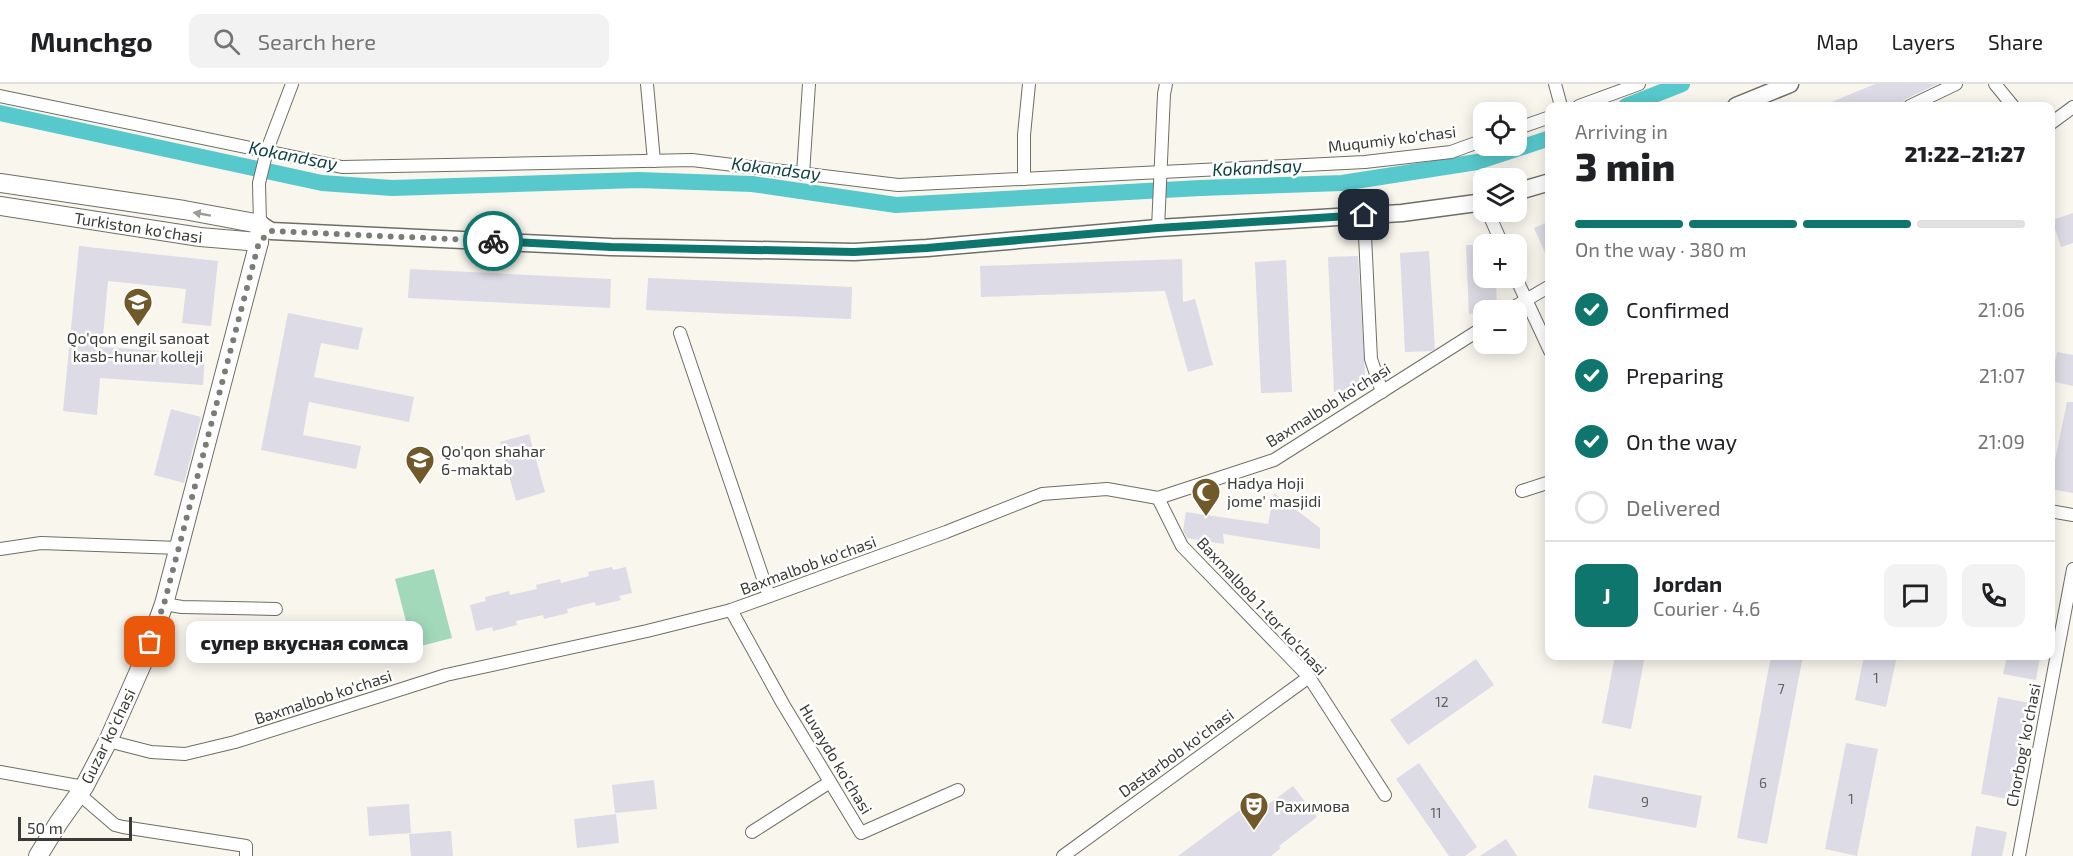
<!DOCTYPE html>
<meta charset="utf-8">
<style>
:root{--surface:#fff;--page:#f2f2f2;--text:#202124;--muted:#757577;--line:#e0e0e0;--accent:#0f766e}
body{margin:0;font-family:"Exo 2",sans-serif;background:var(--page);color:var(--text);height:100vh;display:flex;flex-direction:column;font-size:22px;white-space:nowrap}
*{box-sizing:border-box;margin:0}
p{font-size:20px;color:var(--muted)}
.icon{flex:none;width:33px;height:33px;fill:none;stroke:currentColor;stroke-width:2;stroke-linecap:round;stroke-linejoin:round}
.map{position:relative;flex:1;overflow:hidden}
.panel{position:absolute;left:1545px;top:18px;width:510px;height:558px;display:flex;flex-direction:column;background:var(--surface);border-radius:12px;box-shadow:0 3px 15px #0003}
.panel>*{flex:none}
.fabs{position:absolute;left:1473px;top:18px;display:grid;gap:12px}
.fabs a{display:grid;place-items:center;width:54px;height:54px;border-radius:12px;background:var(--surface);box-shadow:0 3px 15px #0003;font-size:30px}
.scale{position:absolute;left:18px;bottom:15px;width:114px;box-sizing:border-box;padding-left:6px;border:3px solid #3a3a36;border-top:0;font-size:16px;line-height:21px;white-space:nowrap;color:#3a3a36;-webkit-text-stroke:4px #fff;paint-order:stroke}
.pin{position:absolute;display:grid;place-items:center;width:51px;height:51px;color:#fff;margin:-26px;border-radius:12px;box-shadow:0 3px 9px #0006}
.courier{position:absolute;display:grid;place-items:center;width:60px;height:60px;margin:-30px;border:4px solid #0f766e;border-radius:50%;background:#fff;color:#222;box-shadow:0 2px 8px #0007}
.bubble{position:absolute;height:42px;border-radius:12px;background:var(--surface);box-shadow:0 3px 15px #0003;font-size:20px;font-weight:800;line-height:42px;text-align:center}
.overview em{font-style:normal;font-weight:800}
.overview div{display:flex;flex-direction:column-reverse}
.overview{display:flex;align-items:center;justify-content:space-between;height:102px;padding:0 30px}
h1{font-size:39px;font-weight:800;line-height:45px}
.bar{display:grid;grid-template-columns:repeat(4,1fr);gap:9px 6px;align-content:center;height:72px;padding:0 30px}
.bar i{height:8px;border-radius:4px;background:var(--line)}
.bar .current{background:var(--accent)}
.bar p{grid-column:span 4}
.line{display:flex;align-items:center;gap:15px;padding:0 30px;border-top:2px solid var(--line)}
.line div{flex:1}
.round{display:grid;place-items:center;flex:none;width:63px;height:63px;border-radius:12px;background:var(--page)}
ol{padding:0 30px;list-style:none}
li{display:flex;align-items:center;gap:18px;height:66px}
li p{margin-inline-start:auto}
li .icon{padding:6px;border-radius:50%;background:var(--accent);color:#fff;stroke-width:4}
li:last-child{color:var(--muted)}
li i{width:33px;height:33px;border:3px solid var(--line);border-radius:50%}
header{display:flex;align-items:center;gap:36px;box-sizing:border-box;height:84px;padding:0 30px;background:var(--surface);border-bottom:2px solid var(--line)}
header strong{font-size:28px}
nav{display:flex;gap:33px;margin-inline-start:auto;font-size:21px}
.search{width:420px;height:54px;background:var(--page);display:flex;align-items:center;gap:15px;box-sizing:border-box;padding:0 21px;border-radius:12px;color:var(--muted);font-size:22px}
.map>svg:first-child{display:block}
.green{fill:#a2d9bb}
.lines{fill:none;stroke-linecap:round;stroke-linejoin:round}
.canal{stroke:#57c9cc;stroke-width:16}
.building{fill:#dddbe5}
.street-casing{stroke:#6f6e65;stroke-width:14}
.secondary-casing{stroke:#6f6e65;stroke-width:19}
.primary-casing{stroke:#6f6e65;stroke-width:20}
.street{stroke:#fff;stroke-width:12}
.secondary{stroke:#fff;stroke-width:16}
.primary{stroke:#fff;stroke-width:18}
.oneway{fill:#9c9c9a}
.done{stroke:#7c7c76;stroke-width:6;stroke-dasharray:0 10.8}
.route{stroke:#0f766e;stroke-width:8}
.labels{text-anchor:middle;stroke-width:5;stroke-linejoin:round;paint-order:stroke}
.number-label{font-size:14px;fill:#636262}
.street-label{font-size:16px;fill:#3a3a36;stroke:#fff}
.poi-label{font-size:16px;fill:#3a3a36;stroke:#fff;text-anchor:start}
.water-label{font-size:18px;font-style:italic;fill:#0e4344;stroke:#fff}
</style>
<header>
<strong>Munchgo</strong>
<div class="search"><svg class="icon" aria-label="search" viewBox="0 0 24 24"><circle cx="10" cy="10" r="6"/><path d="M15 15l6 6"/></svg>Search here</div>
<nav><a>Map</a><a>Layers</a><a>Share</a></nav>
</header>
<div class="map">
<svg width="2073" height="772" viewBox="0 0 2073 772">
<rect width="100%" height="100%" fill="#f8f6ed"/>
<path class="green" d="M434,485L452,554L413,564L395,495Z"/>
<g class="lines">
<g class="canal">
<path d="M1626,22L1682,0"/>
<path d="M0,29L322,99L392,104L638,96L752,100L896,121L1200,104L1342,99L1477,78L1550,54"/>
</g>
</g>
<g class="building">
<path d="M1875,0H1937L1906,15L1902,19L1895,22H1822Z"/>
<path d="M2073,129V159L2061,163L2052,136Z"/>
<path d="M1550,137V180L1534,144Z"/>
<path d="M1466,161H1484V194H1496L1497,226L1469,230Z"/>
<path d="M79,162L218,177L211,242L182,239L186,205L108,197L102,263L205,270L203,301L100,294L97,331L63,327Z"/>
<path d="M1429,167L1435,265L1431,267L1405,268L1400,169Z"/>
<path d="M1358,172L1366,306L1334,308L1328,173Z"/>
<path d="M1182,175L1183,218L1195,215L1213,281L1188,288L1165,207L981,213L980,182Z"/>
<path d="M1286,176L1292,308L1261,309L1255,178Z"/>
<path d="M410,185L611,195L610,224L408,214Z"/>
<path d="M648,194L852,203L851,235L646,226Z"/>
<path d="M288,229L363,244L358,266L321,259L314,293L414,313L409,338L309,318L303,351L361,362L356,385L261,366Z"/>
<path d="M2057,268L2073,271V302L2051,297Z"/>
<path d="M2067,318H2073V409L2050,405V375L2055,376Z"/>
<path d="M171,325L201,333L184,399L154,391Z"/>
<path d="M529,350L545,408L516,417L500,358Z"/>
<path d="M1274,409L1320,444V465L1223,450L1224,460L1187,454L1183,446L1186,428L1268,440Z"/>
<path d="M612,483L613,486L626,483L632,509L619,512L621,516L596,522L595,518L567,525L568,529L544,535L543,531L516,537L517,541L493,547L492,543L476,547L470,521L486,517L485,513L509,507L510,511L537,505L536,501L560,495L561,499L589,492L588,488Z"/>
<path d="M1615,572H1645L1631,645L1602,639Z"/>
<path d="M1771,572H1803L1767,760L1737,754Z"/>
<path d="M1864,572H1897L1886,623L1855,616Z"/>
<path d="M2007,572H2040L2036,596L2003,590Z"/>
<path d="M1476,575L1494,601L1408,661L1390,636Z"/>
<path d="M1998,613L2030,619L2013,716L1981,710Z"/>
<path d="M1846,659L1878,665L1857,772L1825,765Z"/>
<path d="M1419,679L1477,763L1465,772H1449L1396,695Z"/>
<path d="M1594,691L1702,712L1696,744L1588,724Z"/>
<path d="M654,696L657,725L615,729L612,701Z"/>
<path d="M1293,702L1317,733L1279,762L1281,764L1271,772H1178L1248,720L1255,730Z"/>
<path d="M409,720L411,749L369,752L367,723Z"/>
<path d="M616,730L619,759L577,764L574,735Z"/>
<path d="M1976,742L2007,748L2002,772H1971Z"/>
<path d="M451,747L453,772H411L409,750Z"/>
<path d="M1506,755L1517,772H1480Z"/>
</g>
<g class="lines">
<g class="street-casing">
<g id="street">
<path d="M647,0L654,77"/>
<path d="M1555,0L1561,22"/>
<path d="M1995,0L2013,22"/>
<path d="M0,12L342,83L692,76L898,101L1365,78L1451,68L1484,56"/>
<path d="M1579,22L1639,0"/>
<path d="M1910,22L1956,0"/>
<path d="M2050,40L2073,23"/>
<path d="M1516,45L1550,33"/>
<path d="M803,90L809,0"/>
<path d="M1024,95V51L1029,0"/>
<path d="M1488,128L1502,160"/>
<path d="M1364,131L1371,275L1382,308"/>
<path d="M260,140L259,99L267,66L292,0"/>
<path d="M1158,144L1164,10L1166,0"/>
<path d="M1516,194L1550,267"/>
<path d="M1509,226L1550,202"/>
<path d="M680,249L769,512"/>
<path d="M1522,407L1550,398"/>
<path d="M1158,414L1182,462L1309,593L1385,711"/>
<path d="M2050,427L2073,431"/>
<path d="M0,465L41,459L179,464"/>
<path d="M164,520L182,523L276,525"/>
<path d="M731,526L783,620L861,749L958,706"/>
<path d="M108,657L151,668L185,670L235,658L446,591L647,547L731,526L946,448L1042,410L1107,405L1158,414L1274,376L1484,243"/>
<path d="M0,688L84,703"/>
<path d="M79,710L115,741L123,743L246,762V772"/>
<path d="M752,748L830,698"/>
<path d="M1063,772L1309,593"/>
<path d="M2019,772L2073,485"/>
</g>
</g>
<g class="secondary-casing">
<g id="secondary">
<path d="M1736,22L1790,0"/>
<path d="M1516,108L1550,98"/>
<path d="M260,140L271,147L611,163L854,168L927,164L1158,144L1402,129L1484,118"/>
</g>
</g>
<g class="primary-casing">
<g id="primary">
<path d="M0,99L184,126L260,140L259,158L164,520L143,578L108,657L84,703L59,738L38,772"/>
<path id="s1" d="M0,122L200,153L259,158"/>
</g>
</g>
<use href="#street" class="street"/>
<use href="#secondary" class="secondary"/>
<use href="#primary" class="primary"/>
</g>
<defs><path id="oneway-solid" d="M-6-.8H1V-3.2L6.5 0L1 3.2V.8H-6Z" transform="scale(1.5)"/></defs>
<use class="oneway" href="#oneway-solid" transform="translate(202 130) rotate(-170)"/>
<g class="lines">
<path class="done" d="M150,558L164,520L259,158L271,147L493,157"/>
<path class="route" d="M493,157L611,163L854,168L927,164L1158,144L1364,131"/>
</g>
<defs>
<g id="university-pin" transform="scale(1.5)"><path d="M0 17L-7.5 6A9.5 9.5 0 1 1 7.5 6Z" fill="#72592a" stroke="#fff"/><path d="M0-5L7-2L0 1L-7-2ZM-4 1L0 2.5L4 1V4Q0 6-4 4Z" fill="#fff"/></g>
<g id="school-pin" transform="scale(1.5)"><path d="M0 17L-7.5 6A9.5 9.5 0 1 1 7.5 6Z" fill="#72592a" stroke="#fff"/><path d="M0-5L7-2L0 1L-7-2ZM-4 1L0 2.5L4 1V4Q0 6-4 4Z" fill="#fff"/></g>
<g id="mosque-pin" transform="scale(1.5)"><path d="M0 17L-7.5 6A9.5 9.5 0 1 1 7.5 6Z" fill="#72592a" stroke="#fff"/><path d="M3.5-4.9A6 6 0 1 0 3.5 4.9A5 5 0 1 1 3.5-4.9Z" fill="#fff"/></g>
<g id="theatre-pin" transform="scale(1.5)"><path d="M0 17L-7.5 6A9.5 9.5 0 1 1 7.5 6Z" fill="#72592a" stroke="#fff"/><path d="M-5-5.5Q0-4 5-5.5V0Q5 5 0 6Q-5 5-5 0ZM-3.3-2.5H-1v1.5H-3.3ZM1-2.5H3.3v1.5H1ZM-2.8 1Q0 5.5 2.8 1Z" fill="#fff"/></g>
</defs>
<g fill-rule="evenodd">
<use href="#university-pin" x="138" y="218"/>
<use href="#school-pin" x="420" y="376"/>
<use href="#mosque-pin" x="1206" y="408"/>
<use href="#theatre-pin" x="1254" y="722"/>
</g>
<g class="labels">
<g class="number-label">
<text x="1876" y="599">1</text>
<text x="1781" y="610">7</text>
<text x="1442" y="623">12</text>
<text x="1763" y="704">6</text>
<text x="1851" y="720">1</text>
<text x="1645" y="723">9</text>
<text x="1436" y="734">11</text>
</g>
<g class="street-label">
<text transform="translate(1392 55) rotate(-7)" y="6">Muqumiy ko'chasi</text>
<text dy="6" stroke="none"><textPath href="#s1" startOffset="140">Turkiston ko'chasi</textPath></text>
<text transform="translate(1328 321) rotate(-32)" y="6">Baxmalbob ko'chasi</text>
<text transform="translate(808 481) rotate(-20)" y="6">Baxmalbob ko'chasi</text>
<text transform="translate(1262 522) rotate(47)" y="6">Baxmalbob 1-tor ko'chasi</text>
<text transform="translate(323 613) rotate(-18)" y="6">Baxmalbob ko'chasi</text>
<text transform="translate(108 652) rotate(-64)" y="6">Guzar ko'chasi</text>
<text transform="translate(2023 661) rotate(-79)" y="6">Chorbog' ko'chasi</text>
<text transform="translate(1176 669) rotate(-36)" y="6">Dastarbob ko'chasi</text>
<text transform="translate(836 675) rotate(59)" y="6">Huvaydo ko'chasi</text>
</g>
<g class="poi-label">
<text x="138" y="260" text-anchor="middle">Qo'qon engil sanoat<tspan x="138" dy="18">kasb-hunar kolleji</tspan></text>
<text x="441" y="373">Qo'qon shahar<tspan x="441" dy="18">6-maktab</tspan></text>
<text x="1227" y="405">Hadya Hoji<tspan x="1227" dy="18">jome' masjidi</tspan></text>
<text x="1275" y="728">Рахимова</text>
</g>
<g class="water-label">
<text transform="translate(293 72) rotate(11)" y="6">Kokandsay</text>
<text transform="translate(1257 84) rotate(-3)" y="6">Kokandsay</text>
<text transform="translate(776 85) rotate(7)" y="6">Kokandsay</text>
</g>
</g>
</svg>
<div class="fabs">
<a><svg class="icon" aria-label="locate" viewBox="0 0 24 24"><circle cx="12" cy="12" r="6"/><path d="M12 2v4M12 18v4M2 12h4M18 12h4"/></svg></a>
<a><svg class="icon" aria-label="layers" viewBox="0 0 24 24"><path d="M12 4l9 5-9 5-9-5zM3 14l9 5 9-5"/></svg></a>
<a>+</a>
<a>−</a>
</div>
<div class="scale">50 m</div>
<div class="pin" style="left:150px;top:558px;background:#ea580c"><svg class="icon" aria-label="bag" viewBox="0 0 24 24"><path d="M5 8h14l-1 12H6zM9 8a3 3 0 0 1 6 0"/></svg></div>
<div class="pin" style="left:1364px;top:131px;background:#1f2937"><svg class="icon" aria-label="home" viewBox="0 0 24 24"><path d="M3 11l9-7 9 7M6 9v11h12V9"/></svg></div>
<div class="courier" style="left:493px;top:157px"><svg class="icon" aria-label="bike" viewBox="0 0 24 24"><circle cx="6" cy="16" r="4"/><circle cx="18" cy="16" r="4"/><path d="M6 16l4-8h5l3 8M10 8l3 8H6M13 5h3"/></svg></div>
<div class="bubble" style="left:186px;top:537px;width:237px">супер вкусная сомса</div>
<section class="panel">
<div class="overview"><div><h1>3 min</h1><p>Arriving in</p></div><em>21:22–21:27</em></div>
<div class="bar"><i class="current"></i><i class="current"></i><i class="current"></i><i></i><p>On the way · 380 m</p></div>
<ol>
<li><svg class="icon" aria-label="check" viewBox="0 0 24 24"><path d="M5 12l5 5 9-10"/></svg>Confirmed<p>21:06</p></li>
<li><svg class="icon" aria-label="check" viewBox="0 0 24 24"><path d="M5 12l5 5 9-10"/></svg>Preparing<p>21:07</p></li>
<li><svg class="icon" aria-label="check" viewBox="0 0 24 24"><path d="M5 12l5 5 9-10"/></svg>On the way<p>21:09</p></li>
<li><i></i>Delivered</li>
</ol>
<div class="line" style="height:108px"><b class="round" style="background:var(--accent);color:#fff">J</b><div><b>Jordan</b><p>Courier · 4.6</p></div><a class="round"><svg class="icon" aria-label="chat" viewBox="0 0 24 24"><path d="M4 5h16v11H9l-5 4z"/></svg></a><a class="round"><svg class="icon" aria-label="phone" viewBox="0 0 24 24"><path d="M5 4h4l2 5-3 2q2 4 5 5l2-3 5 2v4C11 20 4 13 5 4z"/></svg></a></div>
</section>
</div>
